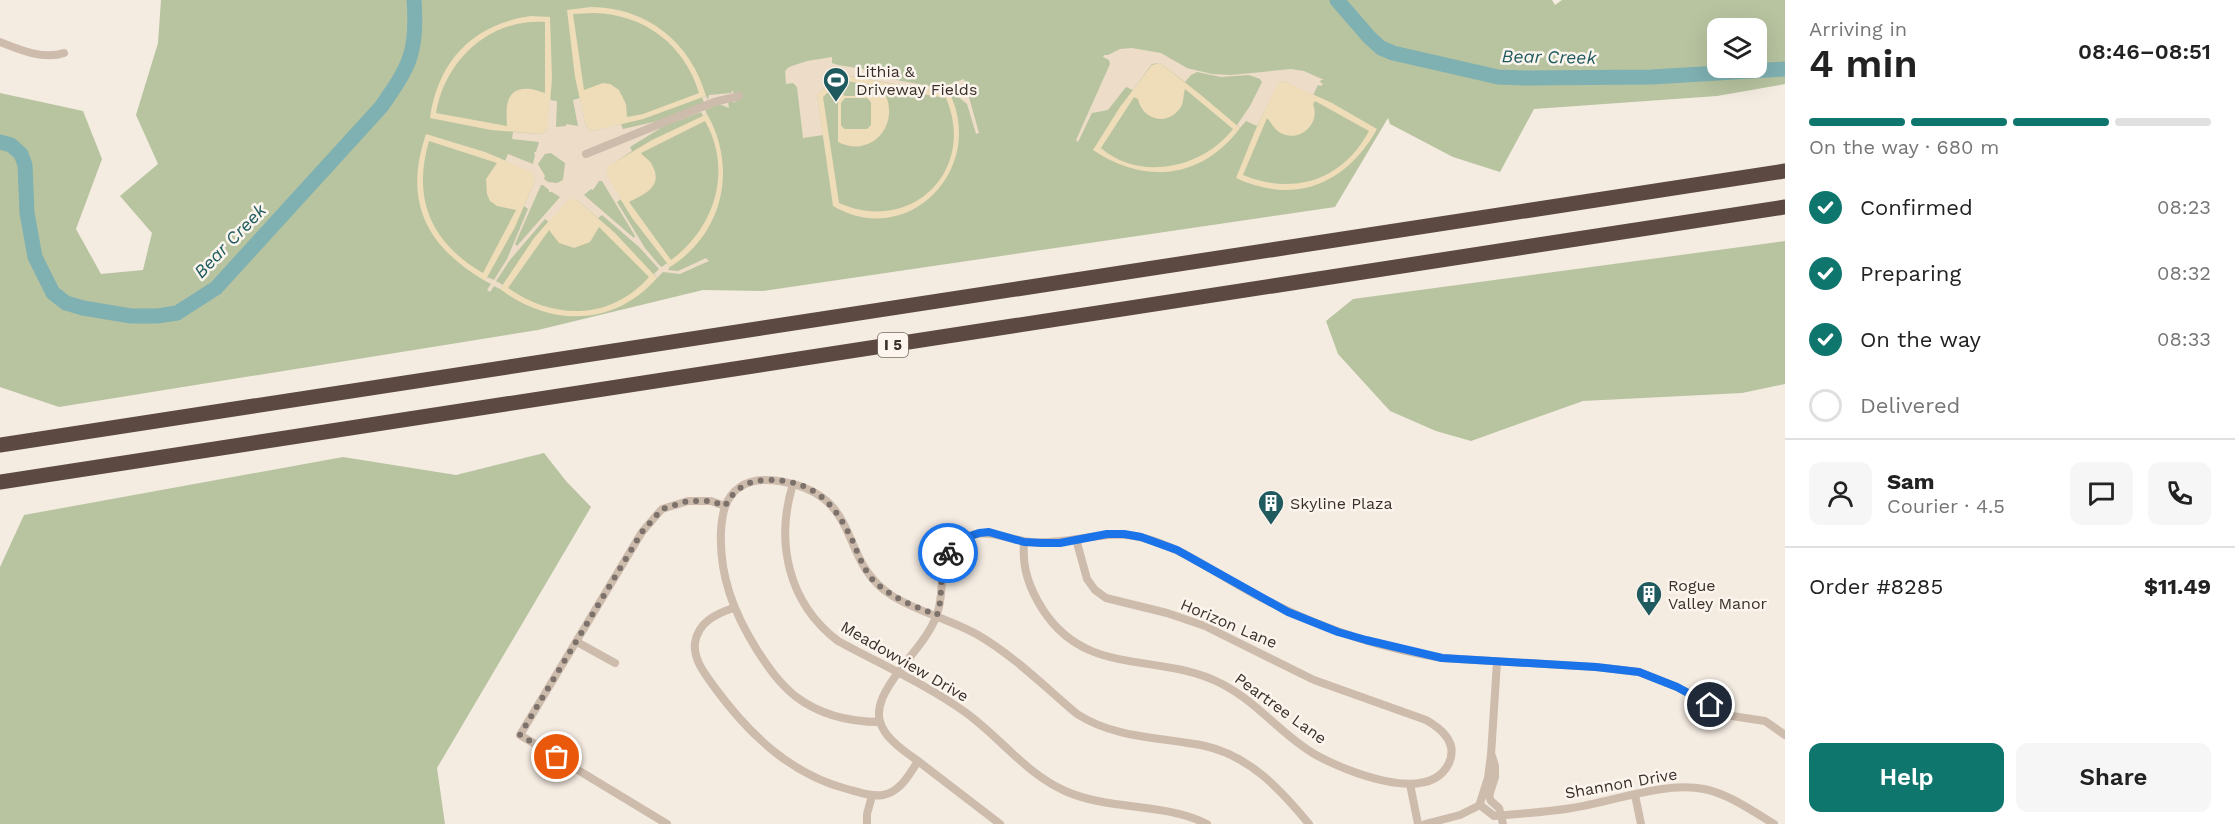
<!DOCTYPE html>
<meta charset="utf-8">
<style>
:root{--surface:#fff;--page:#f6f6f6;--text:#222;--muted:#767676;--line:#e0e0e0;--accent:#0f766e}
body{margin:0;font-family:"Work Sans",sans-serif;background:var(--page);color:var(--text);height:100vh;display:flex;flex-direction:column;font-size:22px;white-space:nowrap}
*{box-sizing:border-box;margin:0}
p{font-size:20px;color:var(--muted)}
.icon{flex:none;width:33px;height:33px;fill:none;stroke:currentColor;stroke-width:2;stroke-linecap:round;stroke-linejoin:round}
.map{position:relative;flex:1;overflow:hidden}
.details{display:flex;flex-direction:column;background:var(--surface);width:450px}
.details>*{flex:none}
.buttons{position:absolute;left:1707px;top:18px;display:grid;gap:12px}
.buttons a{display:grid;place-items:center;width:60px;height:60px;border-radius:12px;background:var(--surface);box-shadow:0 6px 24px #0002;font-size:30px}
.pin{position:absolute;display:grid;place-items:center;width:51px;height:51px;color:#fff;margin:-26px;border:3px solid #fff;border-radius:50%;box-shadow:0 2px 6px #0007}
.courier{position:absolute;display:grid;place-items:center;width:60px;height:60px;margin:-30px;border:4px solid #1a73e8;border-radius:50%;background:#fff;color:#222;box-shadow:0 2px 8px #0007}
.head em{font-style:normal;font-weight:600}
.head div{display:flex;flex-direction:column-reverse}
.head{display:flex;align-items:center;justify-content:space-between;height:102px;padding:0 24px}
h1{font-size:39px;font-weight:600;line-height:45px}
.bar{display:grid;grid-template-columns:repeat(4,1fr);gap:9px 6px;align-content:center;height:72px;padding:0 24px}
.bar i{height:8px;border-radius:4px;background:var(--line)}
.bar .active{background:var(--accent)}
.bar p{grid-column:span 4}
.line{display:flex;align-items:center;gap:15px;padding:0 24px;border-top:2px solid var(--line)}
.line div{flex:1}
.round{display:grid;place-items:center;flex:none;width:63px;height:63px;border-radius:12px;background:var(--page)}
ol{padding:0 24px;list-style:none}
li{display:flex;align-items:center;gap:18px;height:66px}
li p{margin-inline-start:auto}
li .icon{padding:6px;border-radius:50%;background:var(--accent);color:#fff;stroke-width:4}
li:last-child{color:var(--muted)}
li i{width:33px;height:33px;border:3px solid var(--line);border-radius:50%}
.action{display:flex;gap:12px;margin-top:auto;padding:12px 24px}
.action a{flex:1;height:69px;border-radius:12px;background:var(--accent);color:#fff;font-size:24px;font-weight:600;line-height:69px;text-align:center}
.action a+a{background:var(--page);color:var(--text)}
main{display:flex;flex:1;min-height:0}
.map>svg:first-child{display:block}
.green{fill:#b8c4a0;fill-rule:evenodd}
.sand{fill:#efdcb8;fill-rule:evenodd}
.plaza{fill:#ecdcc8;fill-rule:evenodd}
.lines{fill:none;stroke-linecap:round;stroke-linejoin:round}
.river{stroke:#7fb0b2;stroke-width:15}
.street{stroke:#cdbbac;stroke-width:8}
.highway{stroke:#5c4a42;stroke-width:15}
.done{stroke:#7c716b;stroke-width:6;stroke-dasharray:0 10.8}
.route{stroke:#1a73e8;stroke-width:8}
.labels{text-anchor:middle;stroke-width:5;stroke-linejoin:round;paint-order:stroke}
.shield{fill:#fbf5ee;stroke:#756b66;stroke-width:1.5}
.shield-label{font-size:15px;font-weight:bold;fill:#3b302b}
.poi-label{font-size:16px;fill:#3b302b;stroke:#fbf5ee;text-anchor:start}
.street-label{font-size:16px;fill:#3b302b;stroke:#fbf5ee}
.water-label{font-size:18px;font-style:italic;fill:#1f5a5e;stroke:#fbf5ee}
</style>
<main>
<div class="map">
<svg width="1785" height="824" viewBox="0 0 1785 824">
<rect width="100%" height="100%" fill="#f4ebe1"/>
<g class="green">
<path d="M161,0H1552L1555,5L1562,0H1785V84L1717,96L1534,109L1500,172L1453,157L1390,124L1388,118L1335,207L763,291L703,290L538,330L59,407L0,387V93L83,111L102,159L76,229L101,274L143,270L152,233L120,196L158,164L136,115L158,43ZM1718,28H1756V68H1718Z"/>
<path d="M1785,241V384L1742,393L1583,401L1471,441L1436,431L1390,411L1338,354L1326,321L1353,299Z"/>
<path d="M544,453L566,481L591,507L437,768L445,824H0V567L24,515L343,457L456,475Z"/>
</g>
<g class="sand">
<path d="M591,7C647,7 691,43 706,96L643,119L593,131L586,127L575,77L567,10ZM594,13C644,14 685,45 699,93L643,114L627,117L626,104L619,90L610,84L603,83L584,90L573,14Z"/>
<path d="M531,16L550,17L552,78L548,129L542,134L491,130L430,118C438,61 473,24 531,16ZM545,22V93C540,92 537,90 531,89C504,86 506,109 507,126L436,113C445,60 490,18 545,22Z"/>
<path d="M1160,63L1201,95L1240,128C1202,179 1145,185 1093,150L1120,107L1152,65ZM1185,89L1233,129C1203,168 1140,182 1101,148L1134,97L1138,99C1142,120 1168,127 1181,107C1184,101 1183,95 1185,89Z"/>
<path d="M838,74L950,94C986,169 908,250 833,206L817,95ZM841,80L946,98C977,171 911,235 839,203L823,97Z"/>
<path d="M1284,81L1332,103L1377,129C1346,185 1294,205 1236,178L1255,131L1277,83ZM1315,101L1369,131C1343,180 1294,196 1243,175L1267,118C1271,122 1274,129 1279,132C1298,144 1321,125 1313,104Z"/>
<path d="M839,91L845,96H886C899,128 869,158 838,142V103L834,96ZM845,98H867L871,102V125L867,129H844L841,125V103Z"/>
<path d="M707,114C738,168 723,234 670,267L632,218L605,174L607,167L652,140ZM705,121C733,170 715,228 671,260L629,202C645,194 665,186 651,163C648,159 644,157 641,153Z"/>
<path d="M426,134L485,152L533,172L535,180L515,227L485,281C426,246 403,201 426,134ZM429,141L497,163L486,179L487,194L490,201L497,206L516,210L483,273C431,243 412,199 429,141Z"/>
<path d="M568,199H576L615,233L657,278C614,327 550,327 500,289L534,238ZM599,227L649,277C610,321 554,320 508,288L549,230L559,243L574,248L590,242Z"/>
</g>
<g class="plaza">
<path d="M1132,48L1161,53L1187,68L1212,74L1231,75L1291,69L1304,71L1324,80H1321L1320,82L1323,84L1321,86L1318,85L1313,95L1284,81L1278,83L1257,126L1246,121L1240,128L1237,125L1250,106L1262,82L1260,79L1249,75L1221,77L1197,72L1191,75L1185,82L1160,63L1152,64L1133,90L1126,87L1108,110L1092,113L1078,142L1076,140L1110,64L1109,60L1103,57L1104,55H1108L1120,49Z"/>
<path d="M832,57V63L838,65L876,71L891,79L940,88L964,79L979,133L976,134L967,104L956,95L839,74L817,95L823,135L803,138L797,87L793,83L786,84L785,71L789,67L807,61Z"/>
<path d="M733,90L735,103L732,101L728,102L729,108L719,104L705,110L707,114L703,116L701,112L664,126L630,147L632,151L608,167L606,174L621,199L617,202L645,248L660,266L662,267L667,263L670,267L668,270L678,271L706,258L709,261L680,274L663,272L657,278L654,274L659,269L639,247L602,215L598,218L576,199L568,200L549,222L545,219L510,260L496,281L503,285L500,289L494,286L490,292L487,290L491,284L485,281L487,277L494,280L507,259L528,209L524,206L535,180L532,172L505,161L508,154L533,164L535,155L534,152H536L539,142L512,139L513,132L542,134L547,130L550,100L557,101L556,127L566,126V124L578,126L573,100L580,98L586,127L593,131L621,124L623,129L662,120L704,102L702,98L706,96L708,100L709,95L731,93ZM551,153L565,163L563,180L557,183L548,182L544,179L545,176L538,164L545,154ZM599,181H602L635,236L634,238L584,195L591,189L593,190ZM541,185H543L549,190V192H552L560,197L517,246L515,244Z"/>
</g>
<g class="lines">
<g class="river">
<path d="M1337,0L1369,37L1381,48L1393,53L1498,77L1525,78L1652,77L1785,69"/>
<path d="M0,142L11,145L21,154L25,165L27,213L35,257L53,293L66,303L83,308L131,316H157L177,313L216,288L381,107C410,66 418,51 414,0"/>
</g>
<g class="street">
<path d="M0,42C20,50 44,60 64,53"/>
<path d="M586,154L714,102L739,96"/>
<path d="M793,484C775,542 788,603 838,641C880,664 926,684 965,712C1001,738 1025,773 1065,791C1110,811 1163,802 1207,824"/>
<path d="M1024,542C1022,568 1029,588 1043,610C1088,679 1159,651 1222,684C1259,703 1282,736 1316,755C1345,771 1429,806 1449,763C1458,743 1442,729 1426,720L1314,680L1205,626L1167,613L1106,598L1095,590L1087,579L1076,539"/>
<path d="M733,608C716,614 698,622 695,643C693,660 706,675 715,688C749,734 790,774 847,789C858,792 871,797 883,795C900,792 909,775 918,761C874,731 866,714 900,670C913,652 930,635 937,614C946,591 936,564 955,545C978,522 1006,540 1032,542C1069,545 1104,529 1140,537C1182,547 1216,574 1254,594C1313,625 1376,648 1442,658L1596,667L1639,672L1677,687L1732,716L1765,721L1785,735"/>
<path d="M577,642L615,663"/>
<path d="M1497,662L1491,755L1488,778L1480,803V805L1494,816C1520,814 1547,812 1572,808C1612,802 1665,781 1704,789C1729,794 1752,811 1774,824"/>
<path d="M880,722C848,722 820,715 795,696C779,683 768,667 757,650C734,613 719,576 721,531C722,514 725,497 740,487C751,479 766,479 779,481C865,495 836,559 891,595C917,612 950,619 978,635C1014,656 1045,687 1077,714C1116,739 1161,737 1205,746C1250,756 1281,790 1309,824"/>
<path d="M1492,756L1495,766V777L1489,796L1491,801L1499,808L1503,824"/>
<path d="M918,761L1000,824"/>
<path d="M1410,784L1418,824"/>
<path d="M1635,795L1641,824"/>
<path d="M667,824L520,735L642,532L662,509L688,501H711L725,506"/>
<path d="M867,824V814L872,796"/>
<path d="M1425,824L1460,815L1480,805"/>
</g>
<g class="highway">
<path d="M0,445L1785,171"/>
<path d="M0,482L1785,207"/>
</g>
</g>
<g class="lines">
<path class="done" d="M557,757L520,735L642,532L662,509L688,501H711L725,506C735,488 748,480 769,480C815,480 836,505 854,544C859,556 864,570 873,580C891,598 914,606 937,615C944,595 938,573 948,553"/>
<path class="route" d="M948,553L962,539L979,533L989,532L1024,542L1042,543H1060L1107,534H1124L1141,537L1177,550L1288,612L1338,632L1366,640L1442,658L1596,667L1639,672L1677,687L1710,705"/>
</g>
<defs>
<g id="stadium-pin" transform="scale(1.35)"><path d="M0 17L-7.5 6A9.5 9.5 0 1 1 7.5 6Z" fill="#1f5a5e" stroke="#fbf5ee"/><path d="M0-5a6.5 5 0 1 0 0 10a6.5 5 0 1 0 0-10ZM-3.5-1.8h7v3.6h-7Z" fill="#fff"/></g>
<g id="building-pin" transform="scale(1.35)"><path d="M0 17L-7.5 6A9.5 9.5 0 1 1 7.5 6Z" fill="#1f5a5e" stroke="#fbf5ee"/><path d="M-4-6H4V6H1V3H-1V6H-4ZM-2.5-4.3h1.7v1.8h-1.7ZM.8-4.3h1.7v1.8H.8ZM-2.5-1h1.7V.8h-1.7ZM.8-1h1.7V.8H.8Z" fill="#fff"/></g>
</defs>
<g fill-rule="evenodd">
<use href="#stadium-pin" x="836" y="80"/>
<use href="#building-pin" x="1271" y="503"/>
<use href="#building-pin" x="1649" y="594"/>
</g>
<g class="labels">
<rect class="shield" x="878" y="333" width="30" height="24" rx="4.5"/>
<g class="shield-label">
<text x="893" y="350">I 5</text>
</g>
<g class="poi-label">
<text x="856" y="77">Lithia &amp;<tspan x="856" dy="18">Driveway Fields</tspan></text>
<text x="1290" y="509">Skyline Plaza</text>
<text x="1668" y="591">Rogue<tspan x="1668" dy="18">Valley Manor</tspan></text>
</g>
<g class="street-label">
<text transform="translate(1229 623) rotate(23)" y="6">Horizon Lane</text>
<text transform="translate(905 661) rotate(30)" y="6">Meadowview Drive</text>
<text transform="translate(1281 708) rotate(36)" y="6">Peartree Lane</text>
<text transform="translate(1621 783) rotate(-10)" y="6">Shannon Drive</text>
</g>
<g class="water-label">
<text transform="translate(1549 57) rotate(1)" y="6">Bear Creek</text>
<text transform="translate(230 241) rotate(-46)" y="6">Bear Creek</text>
</g>
</g>
</svg>
<div class="buttons">
<a><svg class="icon" aria-label="layers" viewBox="0 0 24 24"><path d="M12 4l9 5-9 5-9-5zM3 14l9 5 9-5"/></svg></a>
</div>
<div class="pin" style="left:557px;top:757px;background:#ea580c"><svg class="icon" aria-label="bag" viewBox="0 0 24 24"><path d="M5 8h14l-1 12H6zM9 8a3 3 0 0 1 6 0"/></svg></div>
<div class="pin" style="left:1710px;top:705px;background:#1f2937"><svg class="icon" aria-label="home" viewBox="0 0 24 24"><path d="M3 11l9-7 9 7M6 9v11h12V9"/></svg></div>
<div class="courier" style="left:948px;top:553px"><svg class="icon" aria-label="bike" viewBox="0 0 24 24"><circle cx="6" cy="16" r="4"/><circle cx="18" cy="16" r="4"/><path d="M6 16l4-8h5l3 8M10 8l3 8H6M13 5h3"/></svg></div>
</div>
<section class="details">
<div class="head"><div><h1>4 min</h1><p>Arriving in</p></div><em>08:46–08:51</em></div>
<div class="bar"><i class="active"></i><i class="active"></i><i class="active"></i><i></i><p>On the way · 680 m</p></div>
<ol>
<li><svg class="icon" aria-label="check" viewBox="0 0 24 24"><path d="M5 12l5 5 9-10"/></svg>Confirmed<p>08:23</p></li>
<li><svg class="icon" aria-label="check" viewBox="0 0 24 24"><path d="M5 12l5 5 9-10"/></svg>Preparing<p>08:32</p></li>
<li><svg class="icon" aria-label="check" viewBox="0 0 24 24"><path d="M5 12l5 5 9-10"/></svg>On the way<p>08:33</p></li>
<li><i></i>Delivered</li>
</ol>
<div class="line" style="height:108px"><a class="round"><svg class="icon" aria-label="person" viewBox="0 0 24 24"><circle cx="12" cy="8" r="4"/><path d="M4 21q1-7 8-7t8 7"/></svg></a><div><b>Sam</b><p>Courier · 4.5</p></div><a class="round"><svg class="icon" aria-label="chat" viewBox="0 0 24 24"><path d="M4 5h16v11H9l-5 4z"/></svg></a><a class="round"><svg class="icon" aria-label="phone" viewBox="0 0 24 24"><path d="M5 4h4l2 5-3 2q2 4 5 5l2-3 5 2v4C11 20 4 13 5 4z"/></svg></a></div>
<div class="line" style="height:78px"><div>Order #8285</div><b>$11.49</b></div>
<div class="action"><a>Help</a><a>Share</a></div>
</section>
</main>
